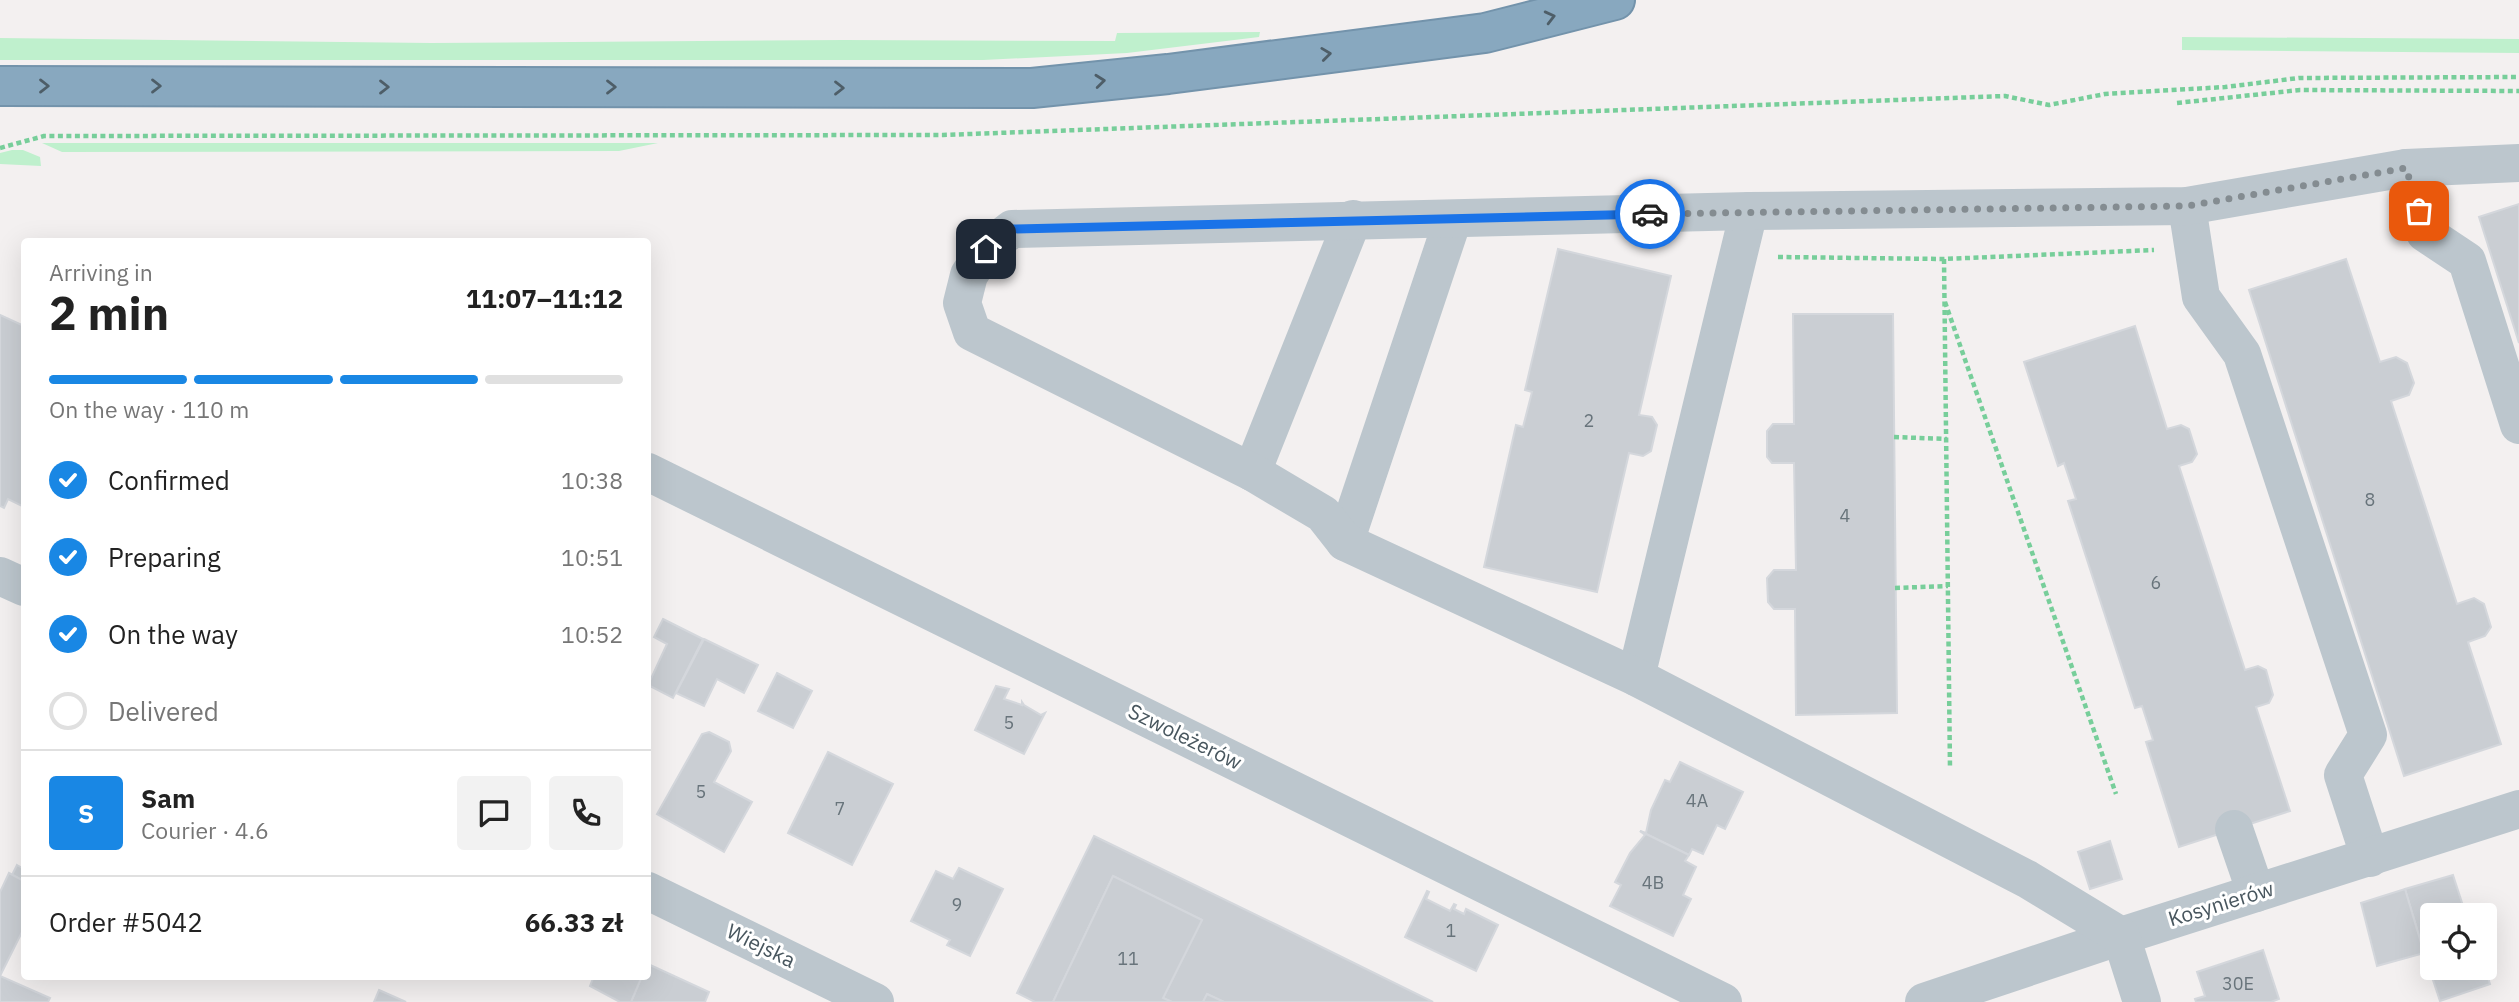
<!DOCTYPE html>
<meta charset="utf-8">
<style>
:root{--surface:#fff;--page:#f2f2f2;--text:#222;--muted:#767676;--line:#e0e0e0;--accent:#1987e4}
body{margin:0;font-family:"IBM Plex Sans",sans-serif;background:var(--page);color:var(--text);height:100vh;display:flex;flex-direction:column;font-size:26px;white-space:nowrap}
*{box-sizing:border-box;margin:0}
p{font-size:23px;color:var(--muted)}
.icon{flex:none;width:38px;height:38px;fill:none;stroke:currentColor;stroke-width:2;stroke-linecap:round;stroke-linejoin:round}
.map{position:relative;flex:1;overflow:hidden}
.details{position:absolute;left:21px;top:238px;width:630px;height:742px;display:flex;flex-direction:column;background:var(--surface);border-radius:7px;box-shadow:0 7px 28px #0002}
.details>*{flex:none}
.controls{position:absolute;left:2420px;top:903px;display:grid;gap:14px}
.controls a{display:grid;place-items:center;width:77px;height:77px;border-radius:7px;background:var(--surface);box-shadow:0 7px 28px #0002;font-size:35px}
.pin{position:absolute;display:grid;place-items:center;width:60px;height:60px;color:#fff;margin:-30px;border-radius:14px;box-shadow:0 4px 10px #0006}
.courier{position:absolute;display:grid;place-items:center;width:70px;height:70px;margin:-35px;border:5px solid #1a73e8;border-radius:50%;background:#fff;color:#222;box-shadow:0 2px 9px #0007}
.head em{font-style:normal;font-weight:700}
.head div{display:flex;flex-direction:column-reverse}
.head{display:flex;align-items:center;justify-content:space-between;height:119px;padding:0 28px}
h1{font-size:46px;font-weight:700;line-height:52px}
.bar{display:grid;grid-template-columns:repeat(4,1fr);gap:10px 7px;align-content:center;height:84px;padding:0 28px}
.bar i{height:9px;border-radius:5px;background:var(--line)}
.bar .active{background:var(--accent)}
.bar p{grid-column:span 4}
.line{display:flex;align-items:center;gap:18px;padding:0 28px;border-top:2px solid var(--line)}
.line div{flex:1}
.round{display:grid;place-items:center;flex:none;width:74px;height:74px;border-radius:7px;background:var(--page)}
ol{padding:0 28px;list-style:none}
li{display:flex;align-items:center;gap:21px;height:77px}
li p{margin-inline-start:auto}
li .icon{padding:7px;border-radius:50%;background:var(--accent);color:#fff;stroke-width:4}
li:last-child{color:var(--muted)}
li i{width:38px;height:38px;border:4px solid var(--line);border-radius:50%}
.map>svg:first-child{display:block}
.green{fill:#bff0cd}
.building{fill:#caced3;stroke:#d4d7dc;stroke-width:2}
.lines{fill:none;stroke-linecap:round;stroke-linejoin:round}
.highway-casing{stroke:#7393ab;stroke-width:42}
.path{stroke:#77ce9a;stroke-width:4.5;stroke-dasharray:5 3.5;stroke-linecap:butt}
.minor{stroke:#bcc6cd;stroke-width:38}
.highway{stroke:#88a8bf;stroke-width:38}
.oneway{stroke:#4e5e68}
.done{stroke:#848c91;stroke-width:7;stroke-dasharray:0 12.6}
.route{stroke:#1a73e8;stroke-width:9}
.labels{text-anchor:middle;stroke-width:6;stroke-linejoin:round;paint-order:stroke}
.number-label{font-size:18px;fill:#68747b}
.street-label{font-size:21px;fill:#48565e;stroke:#fff}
</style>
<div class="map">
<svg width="2519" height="1002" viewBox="0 0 2519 1002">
<rect width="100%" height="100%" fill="#f3f0f0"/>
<g class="green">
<path d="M1260,32L1259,37L1127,53L983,60H0V38L431,43L844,40L1115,41L1117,33Z"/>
<path d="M2182,37L2519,39V53L2182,50Z"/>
<path d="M42,143H658L619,151L62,152Z"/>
<path d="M12,150H23L40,157L41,166L0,164V153Z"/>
</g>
<g class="building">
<path d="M2519,204V343L2479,217Z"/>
<path d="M1558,249L1671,276L1639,415L1652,417L1657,425L1651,451L1643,456L1629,453L1597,592L1484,567L1516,425L1523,427L1532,392L1525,390Z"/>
<path d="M2346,259L2380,362L2396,357L2407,363L2414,383L2409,395L2391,401L2457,604L2474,598L2484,604L2491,627L2485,636L2468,642L2501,744L2404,776L2249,290Z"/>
<path d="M1793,314H1893L1897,713L1796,715L1795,609H1774L1768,602L1767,578L1774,570H1796L1794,463H1772L1767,457V431L1773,424H1794Z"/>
<path d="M0,315L24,326V507L8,499L4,508L0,506Z"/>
<path d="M2135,326L2167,429L2181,425L2189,429L2197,454L2192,462L2179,466L2245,670L2258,666L2266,670L2273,695L2269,703L2256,707L2290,811L2179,847L2146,742L2153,740L2142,706L2135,708L2068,501L2076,499L2064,463L2058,466L2024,362Z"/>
<path d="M663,619L703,639L673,698L648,685L667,644L654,637Z"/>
<path d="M704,639L758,665L744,693L717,679L704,706L676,693Z"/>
<path d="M777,673L812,691L793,728L758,711Z"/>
<path d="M996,686L1009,689L1004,699L1022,705V702L1024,705L1041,715L1045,713L1024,754L975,730Z"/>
<path d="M709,732L729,742L731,751L714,782L752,802L724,852L657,814L702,734Z"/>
<path d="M828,752L893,784L852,865L788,833Z"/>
<path d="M1680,762L1743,792L1725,829L1717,825L1703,854L1692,849L1689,855L1640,831L1646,833L1651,810L1665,780L1670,782Z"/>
<path d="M1640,831L1689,855L1685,861L1696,867L1683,895L1691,899L1673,936L1610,906L1621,885L1615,882L1630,853L1645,835Z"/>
<path d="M1094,836L1277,925L1433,1002H1224L1207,994L1203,1002H1172L1163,998L1202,920L1113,876L1053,1002H1035L1017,993Z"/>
<path d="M2110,841L2122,879L2090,889L2078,852Z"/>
<path d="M17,865L24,869V881L12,875Z"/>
<path d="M959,868L1003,889L970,956L947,945L950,940L911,921L936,871L953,879Z"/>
<path d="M9,873L24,881V928L0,976V892Z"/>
<path d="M2453,875L2466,915H2432V961L2427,962L2405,889Z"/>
<path d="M1113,876L1202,920L1163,998L1172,1002H1053Z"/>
<path d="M2405,889L2424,953L2377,966L2361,903Z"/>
<path d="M1427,891L1429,892L1426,899L1450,911L1454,904L1456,905L1454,909L1464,914L1466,909L1498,925L1476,971L1405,937Z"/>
<path d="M2263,950L2279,999L2271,1002H2196L2195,999L2205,996L2197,972Z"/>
<path d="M2432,961V968H2485L2490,984L2440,1001L2427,962Z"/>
<path d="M648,964L709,992L705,1002H631L642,976H648Z"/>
<path d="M0,976L50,998L48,1002H0Z"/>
<path d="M594,976H642L631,1002H620L590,986Z"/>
<path d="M379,990L406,1002H374Z"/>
<path d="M1207,994L1224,1002H1203Z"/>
</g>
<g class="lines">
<g class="highway-casing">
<path id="highway" d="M0,86L1032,88L1168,74L1485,33L1615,0"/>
</g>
<g class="path">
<path d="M2177,103L2300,90L2519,91"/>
<path d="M0,148L44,136L943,135L2005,96L2049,105L2105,94L2225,87L2299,78L2519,77"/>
<path d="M1778,257L1944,259L2154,250"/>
<path d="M1944,259L1950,768"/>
<path d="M1945,302L2116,794"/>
<path d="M1894,437L1947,439"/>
<path d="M1895,588L1948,586"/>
</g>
<g class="minor">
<path d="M2406,168L2425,233L2467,261L2519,425"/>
<path d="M2187,206L2201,297L2242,354L2368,735L2343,775L2370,858"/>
<path d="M648,472L1723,1002"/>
<path d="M1252,472L1353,219"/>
<path d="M1345,542L1453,219"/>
<path d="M0,576L24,587"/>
<path d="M1636,677L1749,211"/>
<path d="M2234,829L2256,893"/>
<path d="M648,891L875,1002"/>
<path d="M1924,1002L2121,936L2519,809"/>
<path d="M2142,1002L2121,936L2027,879L1636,677L1345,542L1323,514L1252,472L972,332L962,303L969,275L986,249L1012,229L1749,211L2187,206L2406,168L2519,163"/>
</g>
<use href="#highway" class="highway"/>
</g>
<defs><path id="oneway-chevron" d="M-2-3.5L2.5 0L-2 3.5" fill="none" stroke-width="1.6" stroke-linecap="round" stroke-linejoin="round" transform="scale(1.75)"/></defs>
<g class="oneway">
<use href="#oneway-chevron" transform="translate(1550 17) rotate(-14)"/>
<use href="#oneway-chevron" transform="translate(1326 54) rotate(-7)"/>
<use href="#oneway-chevron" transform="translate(1100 81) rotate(-6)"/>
<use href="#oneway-chevron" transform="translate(44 86)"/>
<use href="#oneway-chevron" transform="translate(156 86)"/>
<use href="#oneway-chevron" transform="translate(384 87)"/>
<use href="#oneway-chevron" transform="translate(611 87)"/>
<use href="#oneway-chevron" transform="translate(839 88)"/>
</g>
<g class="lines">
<path class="done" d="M1650,214L2187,206L2406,168L2419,211"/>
<path class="route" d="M986,249L1012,229L1650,214"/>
</g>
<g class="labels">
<g class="number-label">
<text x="1589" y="427">2</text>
<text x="2370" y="506">8</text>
<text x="1845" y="522">4</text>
<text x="2156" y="589">6</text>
<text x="1009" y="729">5</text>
<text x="701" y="798">5</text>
<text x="1697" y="807">4A</text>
<text x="840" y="815">7</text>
<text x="1653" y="889">4B</text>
<text x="957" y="911">9</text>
<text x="1451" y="937">1</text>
<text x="1128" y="965">11</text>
<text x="2238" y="990">30E</text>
</g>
<g class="street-label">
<text transform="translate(1185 737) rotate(26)" y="7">Szwoleżerów</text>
<text transform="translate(2221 904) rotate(-17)" y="7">Kosynierów</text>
<text transform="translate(761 946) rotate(26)" y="7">Wiejska</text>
</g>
</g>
</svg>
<div class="controls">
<a><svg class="icon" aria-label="locate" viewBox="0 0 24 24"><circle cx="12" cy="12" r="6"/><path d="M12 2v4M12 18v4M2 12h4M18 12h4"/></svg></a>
</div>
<div class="pin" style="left:2419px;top:211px;background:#ea580c"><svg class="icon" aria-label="bag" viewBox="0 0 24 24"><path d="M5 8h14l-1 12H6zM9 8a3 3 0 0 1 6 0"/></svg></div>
<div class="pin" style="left:986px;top:249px;background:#1f2937"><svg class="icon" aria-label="home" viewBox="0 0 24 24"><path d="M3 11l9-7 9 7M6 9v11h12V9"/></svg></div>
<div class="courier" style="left:1650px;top:214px"><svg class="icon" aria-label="car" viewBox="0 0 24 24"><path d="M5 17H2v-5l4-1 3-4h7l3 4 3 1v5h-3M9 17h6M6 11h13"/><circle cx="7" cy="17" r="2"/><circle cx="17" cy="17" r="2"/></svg></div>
<section class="details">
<div class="head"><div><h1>2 min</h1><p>Arriving in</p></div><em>11:07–11:12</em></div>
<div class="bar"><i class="active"></i><i class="active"></i><i class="active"></i><i></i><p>On the way · 110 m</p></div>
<ol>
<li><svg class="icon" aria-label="check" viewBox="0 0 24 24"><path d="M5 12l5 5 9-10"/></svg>Confirmed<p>10:38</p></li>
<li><svg class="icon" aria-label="check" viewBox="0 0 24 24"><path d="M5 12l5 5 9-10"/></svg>Preparing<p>10:51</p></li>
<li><svg class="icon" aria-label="check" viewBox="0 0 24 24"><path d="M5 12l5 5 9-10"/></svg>On the way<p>10:52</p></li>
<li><i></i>Delivered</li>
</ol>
<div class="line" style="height:126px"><b class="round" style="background:var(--accent);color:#fff">S</b><div><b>Sam</b><p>Courier · 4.6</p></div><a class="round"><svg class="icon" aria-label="chat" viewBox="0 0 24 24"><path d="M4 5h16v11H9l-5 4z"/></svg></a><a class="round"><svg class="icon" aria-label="phone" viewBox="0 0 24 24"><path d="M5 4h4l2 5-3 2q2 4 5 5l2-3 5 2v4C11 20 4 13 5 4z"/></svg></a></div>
<div class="line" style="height:91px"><div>Order #5042</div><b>66.33 zł</b></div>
</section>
</div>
